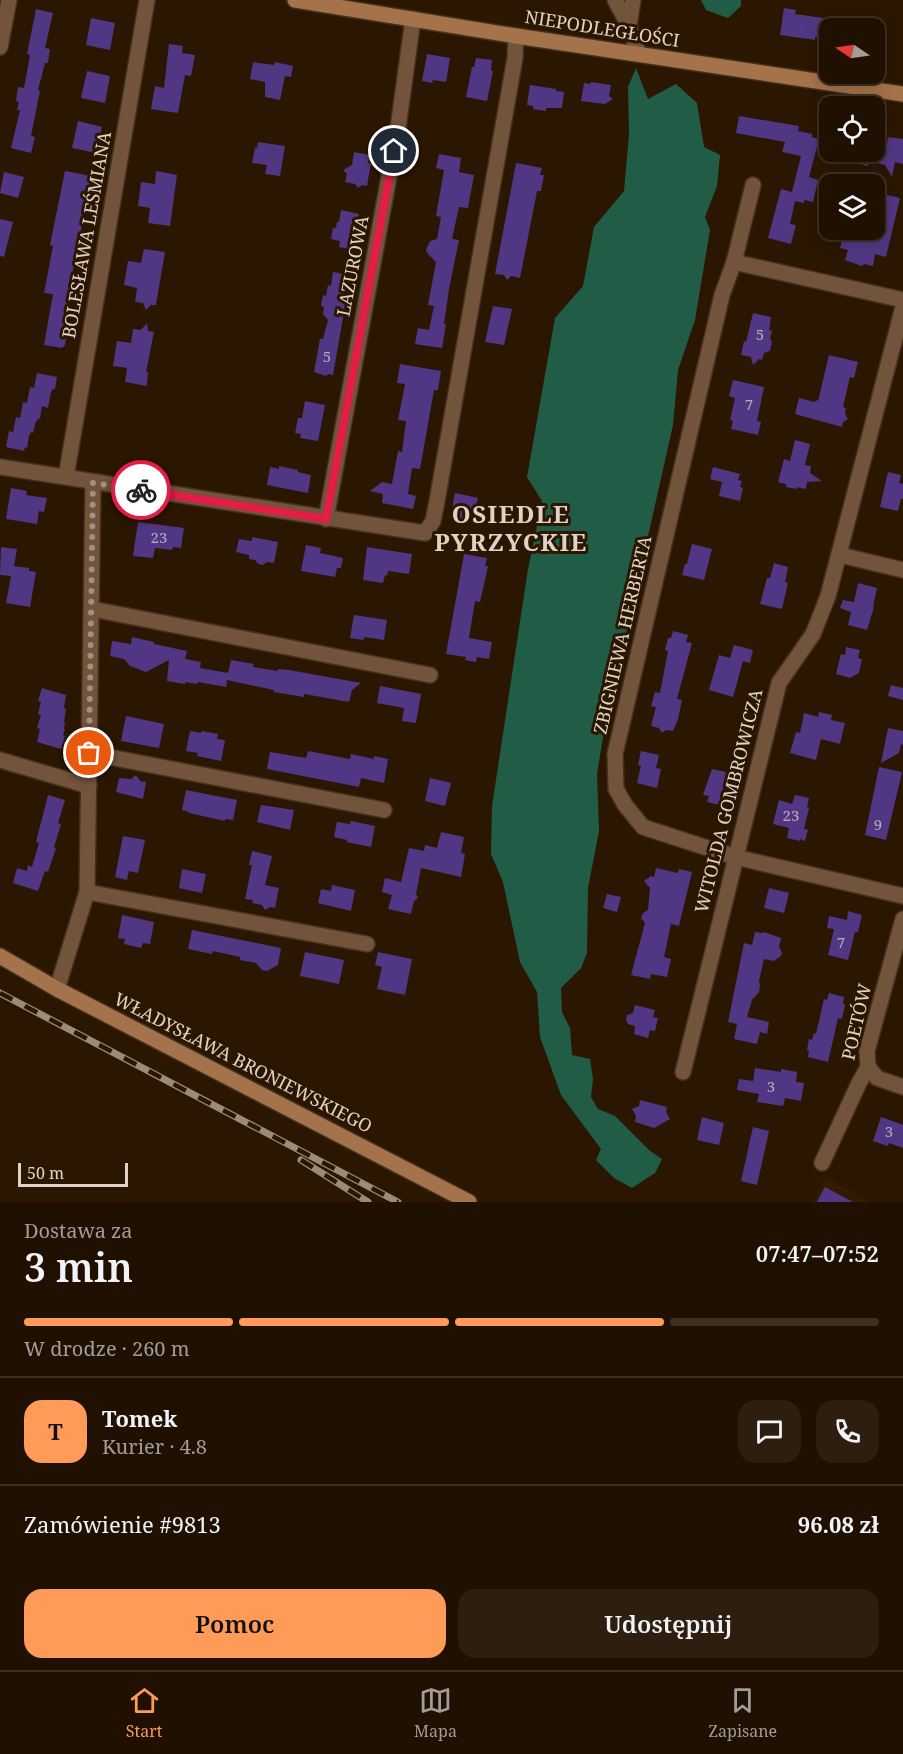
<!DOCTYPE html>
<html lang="pl">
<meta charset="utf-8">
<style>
:root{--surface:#201001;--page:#2d1e10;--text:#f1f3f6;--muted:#a29d99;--line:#3d3023;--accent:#fe9b59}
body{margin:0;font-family:"Noto Serif",serif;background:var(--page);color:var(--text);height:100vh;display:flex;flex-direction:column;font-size:22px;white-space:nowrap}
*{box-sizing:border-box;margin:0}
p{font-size:20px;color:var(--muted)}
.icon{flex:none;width:33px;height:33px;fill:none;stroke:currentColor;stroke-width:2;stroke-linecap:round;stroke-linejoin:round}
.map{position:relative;height:1202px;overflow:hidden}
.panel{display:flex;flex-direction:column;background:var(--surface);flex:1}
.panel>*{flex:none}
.needle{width:39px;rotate:283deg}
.tools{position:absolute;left:819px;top:18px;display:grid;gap:12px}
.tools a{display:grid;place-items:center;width:66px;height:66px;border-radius:12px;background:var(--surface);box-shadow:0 3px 15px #0003,0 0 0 2px var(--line);font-size:30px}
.scale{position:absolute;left:18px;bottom:15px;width:110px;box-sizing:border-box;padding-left:6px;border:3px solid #e2d2c5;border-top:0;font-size:16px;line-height:21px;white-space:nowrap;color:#e2d2c5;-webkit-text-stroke:4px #2b1601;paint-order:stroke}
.pin{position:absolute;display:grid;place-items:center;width:51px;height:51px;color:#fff;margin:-26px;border:3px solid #fff;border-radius:50%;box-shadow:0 2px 6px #0007}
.courier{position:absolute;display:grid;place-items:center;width:60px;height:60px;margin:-30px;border:4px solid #e11d48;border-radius:50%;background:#fff;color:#222;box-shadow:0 2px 8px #0007}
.overview em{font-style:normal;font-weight:600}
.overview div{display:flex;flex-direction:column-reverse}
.overview{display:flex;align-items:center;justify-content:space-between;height:102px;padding:0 24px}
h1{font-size:39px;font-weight:600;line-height:45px}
.bar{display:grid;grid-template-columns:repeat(4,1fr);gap:9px 6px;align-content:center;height:72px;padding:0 24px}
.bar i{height:8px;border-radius:4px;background:var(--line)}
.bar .selected{background:var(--accent)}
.bar p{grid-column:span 4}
.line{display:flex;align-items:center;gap:15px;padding:0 24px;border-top:2px solid var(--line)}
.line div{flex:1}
.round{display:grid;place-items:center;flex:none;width:63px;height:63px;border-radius:18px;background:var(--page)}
.primary-button{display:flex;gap:12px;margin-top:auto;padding:12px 24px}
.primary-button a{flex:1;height:69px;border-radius:18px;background:var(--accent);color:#111;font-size:24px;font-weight:600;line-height:69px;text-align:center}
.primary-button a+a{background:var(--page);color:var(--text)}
.menu{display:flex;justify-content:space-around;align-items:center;height:84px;border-top:2px solid var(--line);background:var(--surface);font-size:16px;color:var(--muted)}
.menu a{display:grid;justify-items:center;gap:3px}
.menu .selected{color:var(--accent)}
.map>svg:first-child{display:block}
.built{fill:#351a00}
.forest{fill:#215d46}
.building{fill:#513783}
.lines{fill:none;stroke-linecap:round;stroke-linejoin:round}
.street-casing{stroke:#45301c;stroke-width:18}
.secondary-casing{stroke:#45301c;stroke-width:18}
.street{stroke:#72533b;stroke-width:15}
.secondary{stroke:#a4724b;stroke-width:15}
.rail-casing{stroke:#9c8a7a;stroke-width:7}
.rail{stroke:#2b1601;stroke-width:4.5;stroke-dasharray:14;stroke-linecap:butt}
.done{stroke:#a29080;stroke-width:6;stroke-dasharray:0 10.8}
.route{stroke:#e11d48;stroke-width:8}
.labels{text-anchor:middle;stroke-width:6;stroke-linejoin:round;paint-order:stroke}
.number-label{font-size:15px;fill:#beabb4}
.street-label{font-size:18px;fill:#e2d2c5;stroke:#2b1601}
.district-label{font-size:24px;font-weight:bold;letter-spacing:1.5px;fill:#e2d2c5;stroke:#2b1601}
</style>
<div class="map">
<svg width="903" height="1202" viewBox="0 0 903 1202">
<rect width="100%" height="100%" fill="#2b1601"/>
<path class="built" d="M826,1177L870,1202H813Z"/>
<g class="forest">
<path d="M701,0H741V6L728,18L706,10Z"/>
<path d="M636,68L648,99L676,84L697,103L704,147L720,155L717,186L705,217L710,230L695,320L678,370L673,425L603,737L597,774L599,831L588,888L587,953L581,968L561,988L562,1012L570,1028L572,1055L590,1059L593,1079L591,1097L598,1109L615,1116L649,1150L662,1159L655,1173L632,1188L614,1178L596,1160L601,1149L561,1095L540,1037L537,992L520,962L503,882L491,854L492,806L528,569L542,501L527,477L555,318L583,286L594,227L624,191L629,134L628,87Z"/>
</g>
<g class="building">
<path d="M784,8L796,10L795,14L830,19V40L815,37V40L780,35Z"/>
<path d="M36,9L53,13L45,48L50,49L48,63H45L38,90L40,91L31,136L35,137L31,153L11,148L20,110H17L19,102L16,101L18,87L24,88L30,55L27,54Z"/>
<path d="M91,18L115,23L110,50L86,45Z"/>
<path d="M169,44L183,46L182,53L195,55L191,76L185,75L178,113L151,109L155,86L164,88Z"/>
<path d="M427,54L450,58L446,82L433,80L432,83L422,81Z"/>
<path d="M476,58L492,60L491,70L493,71L487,101L466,97L472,67H474Z"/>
<path d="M253,62L274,65L275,62L293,66L291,77L285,76L280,100L265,97V82L250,79Z"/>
<path d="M87,71L110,76L105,103L81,98Z"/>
<path d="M591,82L611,85L609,96L613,99L605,104L581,101L584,83L590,84Z"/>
<path d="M530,85L556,89V91L564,92L562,108H546V111L533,109V106L527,105Z"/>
<path d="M739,116L799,126L798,131L812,134V137L819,139L809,177L818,180L813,202L804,200V203L795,201L790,224L796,225L791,244L768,238L781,189L792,192L801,156L782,152L785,142L736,133Z"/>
<path d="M78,121L102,127L96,153L72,148Z"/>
<path d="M888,137L903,139V164L895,162L892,177L885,165L869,161L868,166L825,156L826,152H886Z"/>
<path d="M258,142L285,146L280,176L265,174L267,165L252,163L255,148H257Z"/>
<path d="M354,152L370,155L368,163H371L367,186L362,185L358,188L355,184L345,182L347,174L343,170L352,165Z"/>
<path d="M439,154L461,158L459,172L474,175L468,208L459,207L452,239L459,240L449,289L444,324H446L442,348L415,344L418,328L429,330L434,306L428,305L436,262L428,254L426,250L430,241L437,239L441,217L436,216L444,170L436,168Z"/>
<path d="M516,163L542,168L540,175H544L541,191H537L520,278L511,276L507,280L504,275L495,274Z"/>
<path d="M65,171L91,176L89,183H93L89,198L86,197L80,223L82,224L81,230L83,231L81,244L78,243L64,317H68L67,321H69L65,345L62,348L44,345L53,294L44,293L53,246L50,245Z"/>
<path d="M156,171L177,175L170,226L148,223L150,208L138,206L141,182L155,184Z"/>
<path d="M4,172L24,177L18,198L0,193Z"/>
<path d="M882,194L900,198L886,257L875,254L873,266L864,264L862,266L845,260L848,250L840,248L845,230H874Z"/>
<path d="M341,210L359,214L357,225L360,226L355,250L339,247L340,241L331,239L333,228H336L337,222H339Z"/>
<path d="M0,219L13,222L4,257L0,256Z"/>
<path d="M144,249L165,252L156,305H151L146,310L143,303L135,302L137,288L124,285L128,261L141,263Z"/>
<path d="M333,272L348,275L346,289H348L333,375L328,374L326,376L314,372L320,339H323L328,320L323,314L324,307L321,306L323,295L326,296L328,285L331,286Z"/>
<path d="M493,306L512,309L504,345L485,342Z"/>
<path d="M753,313L771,317L769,330L772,331L770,339L772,342L770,351L764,353L762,360L759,359L753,365L751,357L741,355L744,341L746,342Z"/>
<path d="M147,323L148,331L154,332L146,372H148L147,386L125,382L127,368L113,366L117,341L131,343L133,329L141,330Z"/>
<path d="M829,355L858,362L854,378L850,377L843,407L846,408L845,414L848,419L843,422L842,427L795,414L799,398L815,402L816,400L818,401Z"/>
<path d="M400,364L441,371L438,390H434L420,469L412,468L408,494L416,496L413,509L382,503L383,494L370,491L382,482L392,484L398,451L402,452L406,421L398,420L405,384L397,383Z"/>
<path d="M37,373L57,377L55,389H53L51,392L48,408L42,406L40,418L36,421L33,433L31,432L29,436L27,448L25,447L24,451L6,447L9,431L13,432L16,417L20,418L23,402L27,403L30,387L34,388Z"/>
<path d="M733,380L764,387L757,421L761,422L758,435L731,429L733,421L730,420L735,398L729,396Z"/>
<path d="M305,401L325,405L318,441L300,438L301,434L295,433L298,418H302Z"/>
<path d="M795,440L810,444L805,465L811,466L810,473L822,481L807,482L806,489L797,487V489L786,487V484L778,482L784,459L790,461Z"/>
<path d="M279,466L298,470V472L311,475L308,493L267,485L270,467L279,469Z"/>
<path d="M713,467L740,474L738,480L742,481L740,487L743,488L740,501L719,496L722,482L710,479Z"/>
<path d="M888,472L901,475L899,483L903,484V499H901L898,511L880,507Z"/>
<path d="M11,488L27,491L26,495L47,498L44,512L39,511L37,524L6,519Z"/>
<path d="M455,493L478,498L471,522L450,518Z"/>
<path d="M138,522L184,528L181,548L173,547L172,550L155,548L153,558L133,556Z"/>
<path d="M252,537L278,542L274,563L267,562L263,565L258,564L255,560L249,559V555L236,552L239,539L252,541Z"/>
<path d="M692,544L712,549L704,580L682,575L685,564H687Z"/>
<path d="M306,545L321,548L320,553L343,558L341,568H337L335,577L301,571Z"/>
<path d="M1,547L17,549L14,566L29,568V571L36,572L30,607L6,603L11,576L0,575Z"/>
<path d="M367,547L412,554L409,574L388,571L387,576L385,575L383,583L363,580Z"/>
<path d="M464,554L487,558L485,566H488L485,580L480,602L475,601L469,638L492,642L489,659L477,657L476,662L465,660L466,657L446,654Z"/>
<path d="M774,563L788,567L785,582L788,583L782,609L760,604L767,578H770Z"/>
<path d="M858,583L877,588L873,607H874L867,630L848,625L851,612L840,608L843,600L854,602Z"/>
<path d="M354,615L387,620L384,640L364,637V640L350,638Z"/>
<path d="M673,631L688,635L686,642L692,643L677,699L682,700L678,719L673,731L666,730L662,733L659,728L651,726L656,707L651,706L655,692L660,693L668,651L665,650L668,638H671Z"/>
<path d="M132,637L154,642V644L187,651L185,659L201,662L200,668L228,673L231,660L254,664L253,667L278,671V669L289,670L361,683L352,690L349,702L304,694V697L274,692V690L227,680L226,687L198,682L197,684L185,682V684L167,681L169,660L146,672L130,666L124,659L110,656L112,641L131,644Z"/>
<path d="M734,645L753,650L750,663L743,661L733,697L709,690L719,655L730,658Z"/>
<path d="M846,647L860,650L858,658L862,659L859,673L850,678L836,674L841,654L845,655Z"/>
<path d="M891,685L903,688V700L888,696Z"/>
<path d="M380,686L421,694L416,723L402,721L404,708L377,703Z"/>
<path d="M42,688L66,695L64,708L66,709L64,722L65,723L64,729H65L63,735L65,736L61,749L37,742L40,729L37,728L41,715L38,714L41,702L38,701Z"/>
<path d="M819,712L832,715L831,720L845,723L840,744L821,739L816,760L790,753L796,732L800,733L804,713L818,717Z"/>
<path d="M126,716L164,724L159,748L121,741Z"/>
<path d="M888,728L903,731V745L901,744L899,753L881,763Z"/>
<path d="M190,731L201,733L202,731L218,734L217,739L225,740L221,761L197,756L198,753L186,751Z"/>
<path d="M308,751L350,759L351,754L374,759V756L388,759L384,783L361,778L359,787L267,769L270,752L306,758Z"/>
<path d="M641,751L659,755L656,768L661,769L657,788L637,783L641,766L638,765Z"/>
<path d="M879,767L902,772L886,840L865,835Z"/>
<path d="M712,769L726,772L720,805L707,802L709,796L703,795Z"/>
<path d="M136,775L140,781L146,782L143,799L116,792L119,778L131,779Z"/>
<path d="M430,778L451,783L445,806L425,801Z"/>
<path d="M186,790L237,800L233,820L225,819V821L189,813V812L182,810Z"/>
<path d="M48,795L65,800L58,823L61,824L54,847L56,848L48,872L45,871L38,891L13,883L17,868L27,871L28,865L32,867L39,843L36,842Z"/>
<path d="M795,795L809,798L807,807L809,808L804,829L808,830L805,841L800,839V841L787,838L789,828L773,824L779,800L792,804Z"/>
<path d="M261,805L294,810L290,830L257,822Z"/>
<path d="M351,821L375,826L371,847L347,842V840L334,837L337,822L350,824Z"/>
<path d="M441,832L464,837L461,853L465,854L461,877L421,868L416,894L418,898L414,901L411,914L388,909L392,895L382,892L385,878L401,882L409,848L424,851L425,845L437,848Z"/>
<path d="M123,836L145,840L138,873L129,871L127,880L115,877Z"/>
<path d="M252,851L272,856L265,885L279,888L275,908L270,907L265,910L262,905L252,903L253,900L245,899L252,865H249Z"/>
<path d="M656,868L678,873L679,869L692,872L679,926L671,924L664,957L671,959L667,977L651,974L650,979L631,975L645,923L641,918L643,913L648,910L650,888L644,881L651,876L654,877Z"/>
<path d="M182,869L206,874L202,893L179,888Z"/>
<path d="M332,885L355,890L351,911L318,903L321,889L331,891Z"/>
<path d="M769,888L789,893L784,913L764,908Z"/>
<path d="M607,894L621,897L617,912L603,908Z"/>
<path d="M848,911L862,915L858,932H855L848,960L828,955L834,929L827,928L829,916L847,920Z"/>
<path d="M122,915L154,922L150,944L143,943L141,948L124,944L125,939L118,938Z"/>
<path d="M192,930L281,948L278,965L267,971L262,970L256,963L240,960V957L213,951L212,954L188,949Z"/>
<path d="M755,932L762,933L764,932L781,938L779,947L782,952L781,956L774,961L764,959L759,981L760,986L759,992L752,1000L747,1017L769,1022L767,1034L760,1032L757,1044L734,1039L737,1024L728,1022L744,943L752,945Z"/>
<path d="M305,952L344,960L339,984L300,976Z"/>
<path d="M378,952L412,959L405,995L377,989L382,967L375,965Z"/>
<path d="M829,993L844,997L843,1004L845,1005L842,1019L838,1018L828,1062L808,1057L809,1051L807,1050L809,1039L812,1040L814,1033L816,1034L824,999L827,1000Z"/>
<path d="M635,1005L655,1010L653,1017L658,1018L655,1031L650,1030L648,1038L634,1034L635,1026L628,1024L626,1020L627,1015L633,1013Z"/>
<path d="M755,1068L781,1072V1069L797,1072L796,1082L804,1083L801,1101L785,1098L783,1106L757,1102L759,1094L737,1090L739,1079L753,1081Z"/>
<path d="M640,1100L667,1107L666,1112L670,1119L654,1128L635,1122L636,1116L632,1109L639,1106Z"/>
<path d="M702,1117L724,1123L719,1145L697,1140Z"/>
<path d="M881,1117L903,1125V1148L889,1143L888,1146L873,1141Z"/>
<path d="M753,1127L769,1131L757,1185L741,1181Z"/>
<path d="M825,1187L853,1202H817Z"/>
</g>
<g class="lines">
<g class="street-casing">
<g id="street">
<path d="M615,0L629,26L639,54"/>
<path d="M629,26L633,0"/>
<path d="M0,47L9,0"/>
<path d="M753,185L734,262L722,295L615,754L616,789L625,805L643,827L735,857L903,896"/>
<path d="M734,262L903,300"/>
<path d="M0,467L425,533L433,521L437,501L515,58L516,36"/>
<path d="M66,477L147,0"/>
<path d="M326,519L398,128L413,19"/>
<path d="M840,555L903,570"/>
<path d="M92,609L430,675"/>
<path d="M89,753L384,810"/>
<path d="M0,760L89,786"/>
<path d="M87,892L367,944"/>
<path d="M57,989L87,892L93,482"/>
<path d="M868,1067L877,1078L903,1087"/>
<path d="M683,1072L779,683L813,634L828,596L903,307"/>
<path d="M822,1163L859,1083L868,1067L867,1051L903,919"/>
</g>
</g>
<g class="secondary-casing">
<g id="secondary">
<path d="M295,0L516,36L903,94"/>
<path d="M0,956L57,989L469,1202"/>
</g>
</g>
<use href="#street" class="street"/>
<use href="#secondary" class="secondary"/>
<g class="rail-casing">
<g id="rail">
<path d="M0,993L398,1202"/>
<path d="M301,1160L368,1202"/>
</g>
</g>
<use href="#rail" class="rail"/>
</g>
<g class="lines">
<path class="done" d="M89,753L93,483L141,490"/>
<path class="route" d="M141,490L326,519L394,151"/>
</g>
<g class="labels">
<g class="number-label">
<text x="760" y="340">5</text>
<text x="327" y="362">5</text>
<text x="749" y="410">7</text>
<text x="159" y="543">23</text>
<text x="791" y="821">23</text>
<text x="878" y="830">9</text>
<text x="841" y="948">7</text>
<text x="771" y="1092">3</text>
<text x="889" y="1137">3</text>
</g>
<g class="street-label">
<text transform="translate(602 29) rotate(9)" y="6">NIEPODLEGŁOŚCI</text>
<text transform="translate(87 235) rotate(-80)" y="6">BOLESŁAWA LEŚMIANA</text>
<text transform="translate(353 266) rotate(-79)" y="6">LAZUROWA</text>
<text transform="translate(623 635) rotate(-77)" y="6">ZBIGNIEWA HERBERTA</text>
<text transform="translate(729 801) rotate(-76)" y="6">WITOLDA GOMBROWICZA</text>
<text transform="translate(857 1022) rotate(-77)" y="6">POETÓW</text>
<text transform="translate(243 1063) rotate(27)" y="6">WŁADYSŁAWA BRONIEWSKIEGO</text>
</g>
<g class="district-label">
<text x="511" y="523">OSIEDLE<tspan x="511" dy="28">PYRZYCKIE</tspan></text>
</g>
</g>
</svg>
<div class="tools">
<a><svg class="needle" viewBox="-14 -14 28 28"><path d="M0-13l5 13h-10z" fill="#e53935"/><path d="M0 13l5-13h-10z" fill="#a29d99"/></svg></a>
<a><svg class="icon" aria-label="locate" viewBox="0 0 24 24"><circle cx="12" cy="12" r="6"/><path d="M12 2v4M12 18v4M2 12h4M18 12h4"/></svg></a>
<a><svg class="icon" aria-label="layers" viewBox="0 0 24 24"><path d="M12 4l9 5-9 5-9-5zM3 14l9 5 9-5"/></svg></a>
</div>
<div class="scale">50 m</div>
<div class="pin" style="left:89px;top:753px;background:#ea580c"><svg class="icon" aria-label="bag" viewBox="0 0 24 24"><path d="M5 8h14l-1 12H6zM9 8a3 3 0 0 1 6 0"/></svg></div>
<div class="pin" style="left:394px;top:151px;background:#1f2937"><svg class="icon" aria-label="home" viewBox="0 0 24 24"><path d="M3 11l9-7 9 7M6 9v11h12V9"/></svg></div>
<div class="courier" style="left:141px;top:490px"><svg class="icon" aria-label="bike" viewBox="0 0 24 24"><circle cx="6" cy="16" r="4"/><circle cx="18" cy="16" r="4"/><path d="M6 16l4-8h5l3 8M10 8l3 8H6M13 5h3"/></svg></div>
</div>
<section class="panel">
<div class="overview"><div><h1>3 min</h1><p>Dostawa za</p></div><em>07:47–07:52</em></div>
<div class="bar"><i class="selected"></i><i class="selected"></i><i class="selected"></i><i></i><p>W drodze · 260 m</p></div>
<div class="line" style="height:108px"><b class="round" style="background:var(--accent);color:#111">T</b><div><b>Tomek</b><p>Kurier · 4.8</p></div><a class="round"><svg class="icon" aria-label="chat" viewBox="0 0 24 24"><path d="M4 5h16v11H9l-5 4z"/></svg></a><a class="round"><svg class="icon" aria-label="phone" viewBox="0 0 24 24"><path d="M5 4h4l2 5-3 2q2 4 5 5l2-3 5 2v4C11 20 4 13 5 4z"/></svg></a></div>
<div class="line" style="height:78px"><div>Zamówienie #9813</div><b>96.08 zł</b></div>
<div class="primary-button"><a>Pomoc</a><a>Udostępnij</a></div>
</section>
<nav class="menu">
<a class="selected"><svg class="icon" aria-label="home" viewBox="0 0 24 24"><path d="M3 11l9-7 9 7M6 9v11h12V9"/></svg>Start</a>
<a><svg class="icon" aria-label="map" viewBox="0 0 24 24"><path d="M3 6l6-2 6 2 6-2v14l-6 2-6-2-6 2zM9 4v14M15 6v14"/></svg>Mapa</a>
<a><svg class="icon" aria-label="saved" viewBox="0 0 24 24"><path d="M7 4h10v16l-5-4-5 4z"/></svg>Zapisane</a>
</nav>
